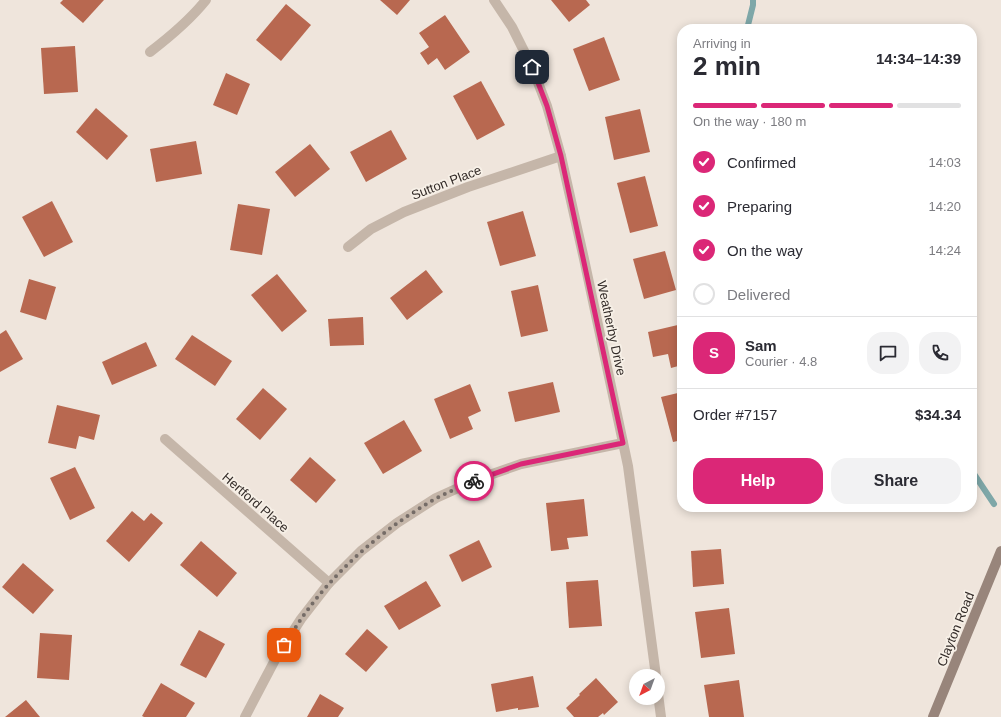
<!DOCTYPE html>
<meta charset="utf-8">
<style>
:root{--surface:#fff;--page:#f2f2f3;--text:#2b2b33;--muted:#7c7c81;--line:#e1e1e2;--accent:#db2777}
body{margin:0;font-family:Helvetica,sans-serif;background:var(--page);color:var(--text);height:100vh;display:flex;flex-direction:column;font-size:15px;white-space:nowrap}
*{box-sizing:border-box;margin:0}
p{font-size:13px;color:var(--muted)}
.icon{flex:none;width:22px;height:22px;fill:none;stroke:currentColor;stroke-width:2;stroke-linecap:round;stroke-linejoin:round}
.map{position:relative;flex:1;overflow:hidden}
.side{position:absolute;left:677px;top:24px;width:300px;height:488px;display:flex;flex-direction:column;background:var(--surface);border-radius:16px;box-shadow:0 2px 10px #0003}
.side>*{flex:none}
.needle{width:26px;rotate:221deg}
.buttons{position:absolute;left:629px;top:669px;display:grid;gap:8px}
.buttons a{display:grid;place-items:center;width:36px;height:36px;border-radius:50%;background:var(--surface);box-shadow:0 2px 10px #0003;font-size:20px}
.pin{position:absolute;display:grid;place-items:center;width:34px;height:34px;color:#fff;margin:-17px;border-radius:8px;box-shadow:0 2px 6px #0006}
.courier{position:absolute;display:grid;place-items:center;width:40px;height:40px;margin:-20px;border:3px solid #db2777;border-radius:50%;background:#fff;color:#222;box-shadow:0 1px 5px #0007}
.overview em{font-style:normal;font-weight:700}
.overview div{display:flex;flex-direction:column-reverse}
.overview{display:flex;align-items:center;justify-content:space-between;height:68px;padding:0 16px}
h1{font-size:26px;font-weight:700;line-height:30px}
.bar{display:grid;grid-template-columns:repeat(4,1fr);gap:6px 4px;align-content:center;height:48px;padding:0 16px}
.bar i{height:5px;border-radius:3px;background:var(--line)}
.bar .selected{background:var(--accent)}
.bar p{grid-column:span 4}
.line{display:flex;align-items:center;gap:10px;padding:0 16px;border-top:1px solid var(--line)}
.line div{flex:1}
.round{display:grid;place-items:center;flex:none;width:42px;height:42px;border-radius:16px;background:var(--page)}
ol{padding:0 16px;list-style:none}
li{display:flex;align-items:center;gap:12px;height:44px}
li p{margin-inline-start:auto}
li .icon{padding:4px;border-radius:50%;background:var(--accent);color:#fff;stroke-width:4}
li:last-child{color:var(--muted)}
li i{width:22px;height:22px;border:2px solid var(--line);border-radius:50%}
.button{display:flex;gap:8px;margin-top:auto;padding:8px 16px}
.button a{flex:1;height:46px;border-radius:16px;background:var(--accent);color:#fff;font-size:16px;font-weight:700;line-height:46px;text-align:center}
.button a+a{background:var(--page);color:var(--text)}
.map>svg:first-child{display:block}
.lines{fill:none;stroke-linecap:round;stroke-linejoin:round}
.stream{stroke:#7ea7a8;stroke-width:6}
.building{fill:#b86850}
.street{stroke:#c5b6a9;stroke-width:10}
.secondary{stroke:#98857b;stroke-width:10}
.done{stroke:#756c67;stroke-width:4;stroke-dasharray:0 7.2}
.route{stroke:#db2777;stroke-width:5}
.labels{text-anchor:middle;stroke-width:3.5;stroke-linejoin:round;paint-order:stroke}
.street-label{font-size:13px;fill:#332b28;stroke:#f7f0e7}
</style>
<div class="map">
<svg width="1001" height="717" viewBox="0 0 1001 717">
<rect width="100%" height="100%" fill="#efe5dc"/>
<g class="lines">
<g class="stream">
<path d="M747,29L753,5V0"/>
<path d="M972,471L994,504"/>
</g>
</g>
<g class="building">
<path d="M63,0H104L83,23L60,3Z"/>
<path d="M380,0H410L397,15Z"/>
<path d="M551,0H586L590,5L569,22Z"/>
<path d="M286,4L311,25L281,61L256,40Z"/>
<path d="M445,15L470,52L445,70L437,58L428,65L420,53L429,47L419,33Z"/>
<path d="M604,37L620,80L589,91L573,49Z"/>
<path d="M75,46L78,92L44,94L41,48Z"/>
<path d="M226,73L250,84L237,115L213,105Z"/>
<path d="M481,81L505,125L477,140L453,96Z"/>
<path d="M96,108L128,136L107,160L76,132Z"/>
<path d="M640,109L650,152L614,160L605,117Z"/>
<path d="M391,130L407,159L366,182L350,152Z"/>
<path d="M196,141L202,174L156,182L150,149Z"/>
<path d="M310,144L330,169L295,197L275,172Z"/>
<path d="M645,176L658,226L630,233L617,183Z"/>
<path d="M52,201L73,242L44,257L22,217Z"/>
<path d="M238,204L270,209L262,255L230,250Z"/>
<path d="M523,211L536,256L500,266L487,222Z"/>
<path d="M665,251L676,290L644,299L633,259Z"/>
<path d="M426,270L443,292L407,320L390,298Z"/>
<path d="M277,274L307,311L282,332L251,295Z"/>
<path d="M29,279L56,287L46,320L20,312Z"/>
<path d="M538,285L548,331L521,337L511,291Z"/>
<path d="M363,317L364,345L330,346L328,319Z"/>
<path d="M682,324V365L671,368L668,354L653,357L648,332Z"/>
<path d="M6,330L23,359L0,372V334Z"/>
<path d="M192,335L232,361L215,386L175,359Z"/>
<path d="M146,342L157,366L112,385L102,362Z"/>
<path d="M553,382L560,412L515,422L508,392Z"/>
<path d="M470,384L481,411L468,417L473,429L450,439L434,399Z"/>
<path d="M263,388L287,409L260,440L236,419Z"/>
<path d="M682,392V440L673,442L661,397Z"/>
<path d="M57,405L100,415L94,440L79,436L76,449L48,443Z"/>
<path d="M404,420L422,451L383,474L364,443Z"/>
<path d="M310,457L336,480L316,503L290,480Z"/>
<path d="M75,467L95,508L70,520L50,478Z"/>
<path d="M584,499L588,536L567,538L569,549L551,551L546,503Z"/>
<path d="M132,511L144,521L151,513L163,523L129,562L106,541Z"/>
<path d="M479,540L492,567L462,582L449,555Z"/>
<path d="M201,541L237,573L217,597L180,565Z"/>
<path d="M721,549L724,584L693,587L691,551Z"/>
<path d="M23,563L54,590L33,614L2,587Z"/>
<path d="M598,580L602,626L569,628L566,582Z"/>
<path d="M426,581L441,606L399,630L384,606Z"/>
<path d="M729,608L735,654L701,658L695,612Z"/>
<path d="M367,629L388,647L366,672L345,654Z"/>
<path d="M199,630L225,644L206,678L180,665Z"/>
<path d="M40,633L72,635L69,680L37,678Z"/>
<path d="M533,676L539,707L518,710V708L496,712L491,684Z"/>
<path d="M596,678L618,702L604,715L603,713L598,717H574L566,708L580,695L579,694Z"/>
<path d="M739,680L744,717H709L704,685Z"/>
<path d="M161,683L195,703L186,717H144L142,716Z"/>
<path d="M320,694L344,708L338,717H307Z"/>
<path d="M26,700L40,717H5Z"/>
</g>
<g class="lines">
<g class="street">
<path d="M494,0L512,27L532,67L547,106L561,156L584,259L628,466L656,676"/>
<path d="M150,52C171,36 190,20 206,0"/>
<path d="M348,247L371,229L404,212L468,187L561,156"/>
<path d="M165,439L329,583"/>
<path d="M658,694L661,717"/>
<path d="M245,717L276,658L301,619L329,583L361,551L397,523L436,498L478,479L521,464L623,443"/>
</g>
<path class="secondary" d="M933,717L1001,551"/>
</g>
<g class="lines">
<path class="done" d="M284,645C290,637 295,628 301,619C336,569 383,529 435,499C448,492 461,487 474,481"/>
<path class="route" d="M474,481L521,464L623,443L561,156L547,106L532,67"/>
</g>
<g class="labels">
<g class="street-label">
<text transform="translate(446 182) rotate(-21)" y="5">Sutton Place</text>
<text transform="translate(612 328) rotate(78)" y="5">Weatherby Drive</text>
<text transform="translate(256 502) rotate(41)" y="5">Hertford Place</text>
<text transform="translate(955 629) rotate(-68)" y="5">Clayton Road</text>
</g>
</g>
</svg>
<div class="buttons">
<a><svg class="needle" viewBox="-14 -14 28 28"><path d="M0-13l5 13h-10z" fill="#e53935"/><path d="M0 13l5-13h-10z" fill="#7c7c81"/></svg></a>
</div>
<div class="pin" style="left:284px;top:645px;background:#ea580c"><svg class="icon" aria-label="bag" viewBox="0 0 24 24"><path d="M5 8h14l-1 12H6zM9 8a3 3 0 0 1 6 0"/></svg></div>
<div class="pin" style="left:532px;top:67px;background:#1f2937"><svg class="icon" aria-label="home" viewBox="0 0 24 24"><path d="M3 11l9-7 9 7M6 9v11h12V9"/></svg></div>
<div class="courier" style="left:474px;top:481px"><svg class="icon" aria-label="bike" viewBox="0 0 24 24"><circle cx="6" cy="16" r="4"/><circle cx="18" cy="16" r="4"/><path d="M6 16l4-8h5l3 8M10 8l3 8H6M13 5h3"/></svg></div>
<section class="side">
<div class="overview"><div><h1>2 min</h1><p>Arriving in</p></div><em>14:34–14:39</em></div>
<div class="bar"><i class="selected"></i><i class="selected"></i><i class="selected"></i><i></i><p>On the way · 180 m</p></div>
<ol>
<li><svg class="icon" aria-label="check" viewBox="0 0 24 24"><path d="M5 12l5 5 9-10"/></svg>Confirmed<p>14:03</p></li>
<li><svg class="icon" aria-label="check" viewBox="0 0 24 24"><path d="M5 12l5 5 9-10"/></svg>Preparing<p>14:20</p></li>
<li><svg class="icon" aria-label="check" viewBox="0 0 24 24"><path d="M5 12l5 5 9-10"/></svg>On the way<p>14:24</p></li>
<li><i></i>Delivered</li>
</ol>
<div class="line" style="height:72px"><b class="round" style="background:var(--accent);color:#fff">S</b><div><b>Sam</b><p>Courier · 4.8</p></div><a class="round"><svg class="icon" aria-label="chat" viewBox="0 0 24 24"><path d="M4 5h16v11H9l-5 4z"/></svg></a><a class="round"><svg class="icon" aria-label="phone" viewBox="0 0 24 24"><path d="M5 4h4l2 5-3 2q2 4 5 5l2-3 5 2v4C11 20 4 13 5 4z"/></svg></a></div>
<div class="line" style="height:52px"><div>Order #7157</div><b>$34.34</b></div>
<div class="button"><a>Help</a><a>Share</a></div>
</section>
</div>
